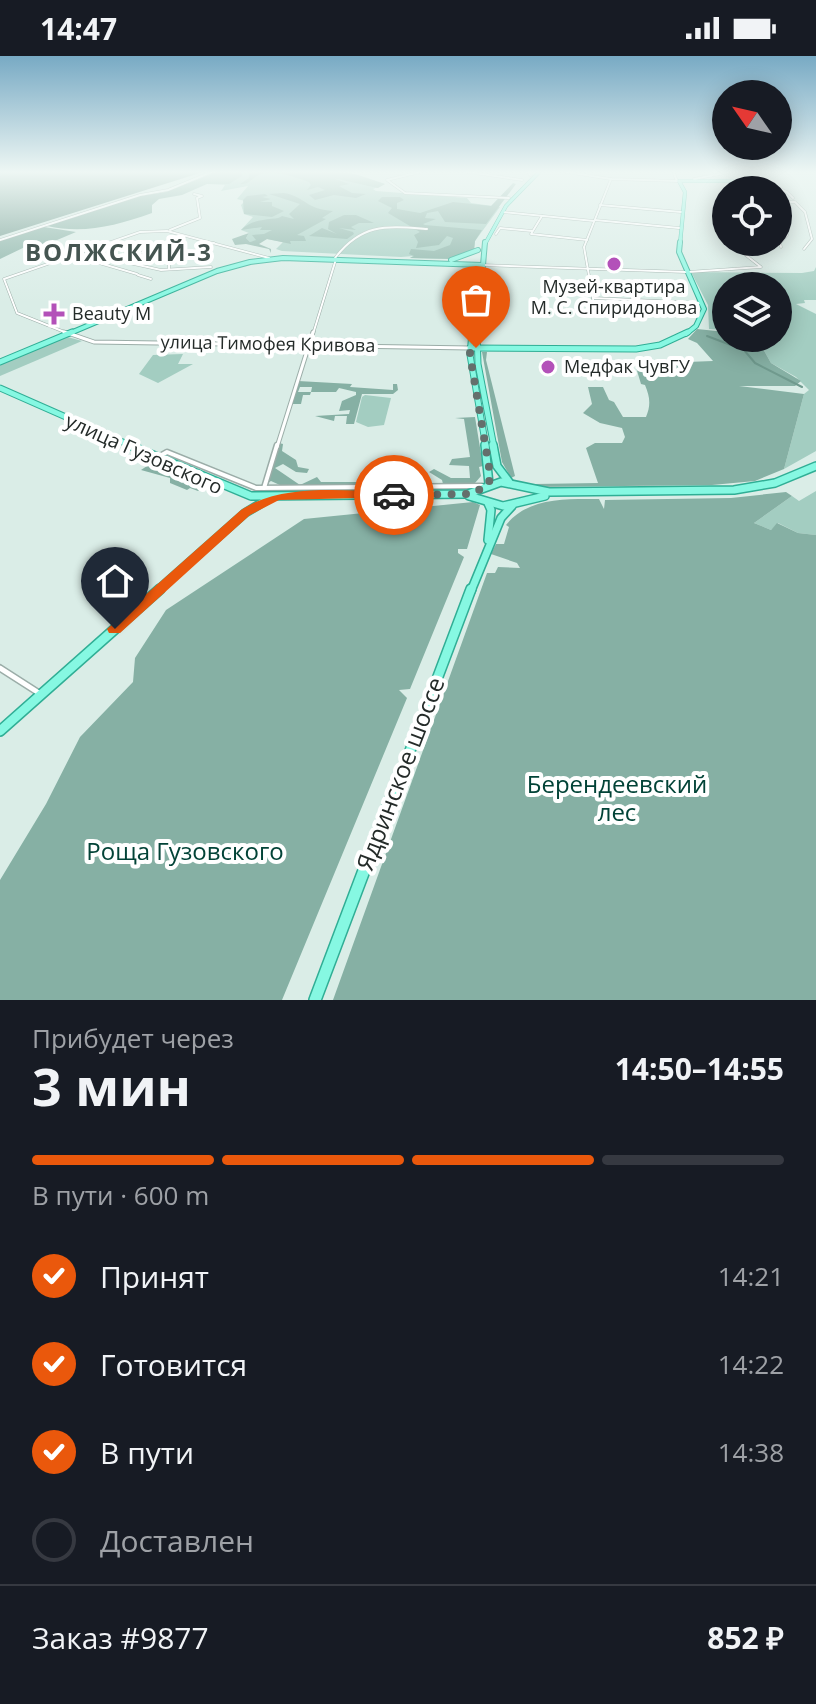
<!DOCTYPE html>
<html lang="ru">
<meta charset="utf-8">
<style>
:root{--surface:#171b24;--page:#242831;--text:#f1f3f6;--muted:#9ea1a6;--line:#363941;--accent:#ea580c}
body{margin:0;font-family:"Open Sans",sans-serif;background:var(--page);color:var(--text);height:100vh;display:flex;flex-direction:column;font-size:30px;white-space:nowrap}
*{box-sizing:border-box;margin:0}
p{font-size:26px;color:var(--muted)}
.icon{flex:none;width:44px;height:44px;fill:none;stroke:currentColor;stroke-width:2;stroke-linecap:round;stroke-linejoin:round}
.map{position:relative;height:944px;overflow:hidden}
.sheet{display:flex;flex-direction:column;background:var(--surface);flex:1}
.sheet>*{flex:none}
.needle{width:52px;rotate:304deg}
.controls{position:absolute;left:712px;top:24px;display:grid;gap:16px}
.controls a{display:grid;place-items:center;width:80px;height:80px;border-radius:50%;background:var(--surface);box-shadow:0 4px 20px #0003;font-size:40px}
.pin{position:absolute;display:grid;place-items:center;width:68px;height:68px;color:#fff;margin:-82px -34px;border-radius:50% 50% 50% 0;rotate:-45deg;box-shadow:0 0 8px #0007}
.pin .icon{rotate:45deg}
.courier{position:absolute;display:grid;place-items:center;width:80px;height:80px;margin:-40px;border:6px solid #ea580c;border-radius:50%;background:#fff;color:#222;box-shadow:0 2px 10px #0007}
.headline em{font-style:normal;font-weight:700}
.headline div{display:flex;flex-direction:column-reverse}
.headline{display:flex;align-items:center;justify-content:space-between;height:136px;padding:0 32px}
h1{font-size:52px;font-weight:700;line-height:60px}
.bar{display:grid;grid-template-columns:repeat(4,1fr);gap:12px 8px;align-content:center;height:96px;padding:0 32px}
.bar i{height:10px;border-radius:6px;background:var(--line)}
.bar .current{background:var(--accent)}
.bar p{grid-column:span 4}
.line{display:flex;align-items:center;gap:20px;padding:0 32px;border-top:2px solid var(--line)}
.line div{flex:1}
ol{padding:0 32px;list-style:none}
li{display:flex;align-items:center;gap:24px;height:88px}
li p{margin-inline-start:auto}
li .icon{padding:8px;border-radius:50%;background:var(--accent);color:#fff;stroke-width:4}
li:last-child{color:var(--muted)}
li i{width:44px;height:44px;border:4px solid var(--line);border-radius:50%}
.status{display:flex;justify-content:space-between;align-items:center;height:56px;padding:0 40px;background:var(--surface);direction:ltr}
.status svg{height:22px;fill:currentColor}
.map>svg:first-child{display:block}
.green{fill:#a3cdc1}
.forest{fill:#86b0a4}
.water{fill:#709a8e}
.lines{fill:none;stroke-linecap:round;stroke-linejoin:round}
.stream{stroke:#709a8e;stroke-width:2}
.minor-far3-casing{stroke:#9bada8;stroke-width:3}
.minor-far2-casing{stroke:#9bada8;stroke-width:5}
.minor-far1-casing{stroke:#9bada8;stroke-width:7}
.minor-casing{stroke:#9bada8;stroke-width:8}
.major-far5-casing{stroke:#30ae95;stroke-width:4}
.major-far4-casing{stroke:#30ae95;stroke-width:6}
.major-far3-casing{stroke:#30ae95;stroke-width:7}
.major-far2-casing{stroke:#30ae95;stroke-width:10}
.major-far1-casing{stroke:#30ae95;stroke-width:12}
.major-casing{stroke:#30ae95;stroke-width:14}
.minor-far3{stroke:#fff;stroke-width:2}
.minor-far2{stroke:#fff;stroke-width:3}
.minor-far1{stroke:#fff;stroke-width:4}
.minor{stroke:#fff;stroke-width:5}
.major-far5{stroke:#86f8e2;stroke-width:3}
.major-far4{stroke:#86f8e2;stroke-width:4}
.major-far3{stroke:#86f8e2;stroke-width:5}
.major-far2{stroke:#86f8e2;stroke-width:7}
.major-far1{stroke:#86f8e2;stroke-width:9}
.major{stroke:#86f8e2;stroke-width:11}
.route{fill:#ea580c}
.done{stroke:#646f6c;stroke-width:8;stroke-dasharray:0 14.4}
.poi-dot{fill:#b351b9;stroke:#fff;stroke-width:3}
.labels{text-anchor:middle;stroke-width:8;stroke-linejoin:round;paint-order:stroke}
.far-poi-label{font-size:18px;fill:#242b29;stroke:#fff;text-anchor:start}
.far-street-label{font-size:18px;fill:#242b29;stroke:#fff}
.street-label{font-size:20px;fill:#242b29;stroke:#fff}
.far-district-label{font-size:24px;font-weight:bold;letter-spacing:2px;fill:#455551;stroke:#fff}
.near-street-label{font-size:24px;fill:#242b29;stroke:#fff}
.near-park-label{font-size:24px;fill:#024337;stroke:#fff}
</style>
<div class="status"><b>14:47</b><svg viewBox="0 0 49 12"><path d="M0 12V9h3v3zM5 12V6h3v6zM10 12V3h3v9zM15 12V0h3v12zM26 1h20v11H26zM47 4h2v5h-2z"/></svg></div>
<div class="map">
<svg width="816" height="944" viewBox="0 0 816 944">
<rect width="100%" height="100%" fill="#daede7"/>
<g class="green">
<path d="M219,115H329L355,118L385,128L373,133L376,135L467,142L471,147L500,151L475,185L474,194L452,203L410,202L413,200L401,201L282,195L276,193L283,186L267,183L250,186L246,182L249,177L241,174L253,161L244,158L241,149L245,145L237,143L248,130L221,135L225,129L207,128Z"/>
<path d="M816,211V244H804L805,247L796,248L816,258V395L784,413L804,338L809,334L796,321L771,307L757,282H778V230H726V274L709,273L708,249L691,216L802,217L814,215Z"/>
<path d="M64,280L82,285L0,320V308Z"/>
<path d="M183,298L178,308H193L158,327L139,318L153,299Z"/>
<path d="M365,339L391,342L384,369L368,371L356,366L362,341Z"/>
<path d="M816,435V479L798,477L778,467L771,474L754,467L792,440L799,445Z"/>
</g>
<g class="forest">
<path d="M219,115H243L242,120L229,128H207L182,139L159,143L152,149V157C115,170 84,178 47,170L140,140L166,136Z"/>
<path d="M249,115H329L355,118L385,128L378,132L333,122L349,128L339,130L352,137L366,138L356,142L334,139L315,144L309,139L325,134L318,131L307,134L311,129L309,126C294,121 271,112 257,120C249,125 249,128 240,128L249,122Z"/>
<path d="M513,127L516,128L486,168L445,166L438,155L427,157L425,162L436,163L423,168L425,169L482,174L475,185L474,194L452,203L410,202L414,200L409,198L411,193L434,195L450,189L453,182L447,180L439,189L416,192L418,186L414,179L420,176L388,157L392,152L378,145L382,141H400L404,144L397,147V153L420,157L453,146L491,150Z"/>
<path d="M284,137C306,141 305,153 333,155L322,162L326,163L297,179L304,180L306,185H290L291,188L267,183L259,188L271,193V197L269,193L246,188L235,189L232,183L249,177L246,182L250,186L256,184L252,179L264,178L272,174H260L262,171L241,174C254,160 278,165 282,160L294,163L289,158L300,148L269,138Z"/>
<path d="M265,138L268,140L262,141L271,143L260,146H272V150L284,155L272,161L244,158L243,144L247,140Z"/>
<path d="M344,159H356L374,167H359L351,171L356,174L339,172L353,176L354,178L347,183L309,180L322,172L337,178L328,173L329,166Z"/>
<path d="M44,171L76,176L50,187L27,190L0,203V184Z"/>
<path d="M697,273L726,276V282H757L771,307L801,325L795,330H739L804,338L784,413L755,425L712,429L535,431V428L598,427L586,392L595,387H622L625,381L622,372L600,367L583,357L592,348L588,331H603L609,344L614,346L623,361H646C651,349 650,341 645,329L641,328L635,308L713,305L697,287L688,283Z"/>
<path d="M482,296H487L486,304L515,420L511,422L502,406Z"/>
<path d="M298,325L352,328L350,331L393,334V328H397L398,334L393,338H362L354,368H346L347,360H335L334,365L315,360L349,358L350,354L339,355L342,345L356,339V336L339,332L336,336H311L312,331H300L298,336H311L310,339H303L301,348H292Z"/>
<path d="M475,361L483,410L479,411L481,420L475,427L443,428L442,424L429,416L434,413L451,422H470L469,410L449,409L452,403L470,401L464,363L455,362Z"/>
<path d="M279,387L283,388L282,395L296,404L298,411L309,413L307,417L296,416L283,408L275,412L300,429L317,421L321,426H356V429L282,430L271,425L266,428Z"/>
<path d="M153,406L205,430L198,435L190,432L187,434L170,427V422L141,414Z"/>
<path d="M786,436L792,440L754,467L771,474L777,467L798,477L816,479V944H333L487,517H495L498,511L520,512L517,507L491,498L496,488H504L509,471L506,469C528,441 566,443 599,443L604,453L605,444L731,442Z"/>
<path d="M473,446L480,449L467,493H458V497L464,501L410,633L399,634L407,642L282,944H0V824L46,748L80,681L133,626L135,602L166,554L304,463Z"/>
</g>
<path class="water" d="M0,115H206L0,180Z"/>
<g class="lines">
<path class="stream" d="M707,280L744,294L755,307L802,331"/>
<g class="minor-far3-casing">
<g id="minor-far3">
<path d="M424,115L387,124L405,137L509,142"/>
<path d="M461,115L522,124"/>
<path d="M527,115L530,119"/>
<path d="M560,115L611,123L677,125L673,115"/>
<path d="M771,115L762,126L787,136L793,142"/>
<path d="M696,125L694,123L735,115"/>
<path d="M600,149L681,156"/>
<path d="M503,156L594,165"/>
<path d="M542,160L531,178L587,184"/>
<path d="M726,163L723,171L726,182"/>
<path d="M595,164L679,172"/>
<path d="M170,174L200,162L197,142L202,140L194,138"/>
<path d="M496,178L500,172L532,175"/>
<path d="M0,184L140,139L168,134L214,115"/>
<path d="M781,191L780,187L787,179L783,154L790,150L787,146H795L805,156L812,183L804,193"/>
<path d="M75,200L137,218"/>
<path d="M335,202C362,167 386,170 427,173"/>
<path d="M121,204L184,181"/>
<path d="M120,205L161,214L211,211"/>
<path d="M482,209L686,216"/>
<path d="M169,213V205L214,187"/>
<path d="M688,216L761,211L729,186"/>
<path d="M138,219L151,223"/>
<path d="M593,242L701,247"/>
<path d="M595,254L584,191L611,123"/>
<path d="M67,277L17,257L4,223L140,176L167,175L269,202"/>
<path d="M313,278L336,203"/>
</g>
</g>
<g class="minor-far2-casing">
<g id="minor-far2">
<path d="M64,276L67,277"/>
<path d="M68,277L94,286L470,292"/>
<path d="M277,391L313,276"/>
</g>
</g>
<g class="minor-far1-casing">
<g id="minor-far1">
<path d="M160,400L167,396L256,432L482,430"/>
<path d="M264,432L277,389"/>
</g>
</g>
<g class="minor-casing">
<path id="minor" d="M0,612L42,639"/>
</g>
<g class="major-far5-casing">
<g id="major-far5">
<path d="M679,125L685,136L680,188"/>
<path d="M680,125H740L759,115"/>
<path d="M485,188L506,150L540,115"/>
</g>
</g>
<g class="major-far4-casing">
<g id="major-far4">
<path d="M680,186L679,196L704,253L696,270L686,278"/>
<path d="M451,204L478,194"/>
<path d="M68,278L217,215L250,206L283,202L482,209"/>
<path d="M472,278L476,220"/>
<path d="M477,278L485,186"/>
</g>
</g>
<g class="major-far3-casing">
<g id="major-far3">
<path d="M472,276L470,299L486,391"/>
<path d="M477,276L478,308L494,391"/>
<path d="M470,292L636,293L660,289L688,276"/>
<path d="M0,306L72,276"/>
<path d="M0,332L134,391"/>
</g>
</g>
<g class="major-far2-casing">
<g id="major-far2">
<path d="M129,389L251,440L468,438L501,426L549,436L734,434L775,427L816,410"/>
<path d="M485,389L489,428"/>
<path d="M493,389L497,410L509,426"/>
<path d="M469,440L503,450L545,440"/>
<path d="M488,447L491,454L488,484"/>
<path d="M157,535L245,457L270,442"/>
<path d="M471,535L501,462L512,450"/>
</g>
</g>
<g class="major-far1-casing">
<g id="major-far1">
<path d="M0,675L160,533"/>
<path d="M402,716L471,533"/>
</g>
</g>
<g class="major-casing">
<path id="major" d="M315,944L402,714"/>
</g>
<use href="#minor-far3" class="minor-far3"/>
<use href="#minor-far2" class="minor-far2"/>
<use href="#minor-far1" class="minor-far1"/>
<use href="#minor" class="minor"/>
<use href="#major-far5" class="major-far5"/>
<use href="#major-far4" class="major-far4"/>
<use href="#major-far3" class="major-far3"/>
<use href="#major-far2" class="major-far2"/>
<use href="#major-far1" class="major-far1"/>
<use href="#major" class="major"/>
</g>
<linearGradient id="sky" x2="0" y2="1"><stop stop-color="#78aac4"/><stop offset="0.47" stop-color="#eef7f4"/><stop offset="1" stop-color="#eef7f4" stop-opacity="0"/></linearGradient>
<rect width="816" height="247" fill="url(#sky)"/>
<path class="route" d="M394,435L399,436V441L279,444L250,459L120,577H109L107,573L241,454C284,426 344,436 394,435Z"/>
<g class="lines">
<path class="done" d="M394,439L472,438L489,428L490,417L470,299V292H476"/>
</g>
<g class="poi-dot">
<circle cx="614" cy="208" r="8"/>
<path d="M50 246h8v8h8v8h-8v8h-8v-8h-8v-8h8z"/>
<circle cx="548" cy="311" r="8"/>
</g>
<g class="labels">
<g class="far-poi-label">
<text x="614" y="237" text-anchor="middle">Музей-квартира<tspan x="614" dy="21">М. С. Спиридонова</tspan></text>
<text x="72" y="264">Beauty M</text>
<text x="564" y="317">Медфак ЧувГУ</text>
</g>
<g class="far-street-label">
<text transform="translate(268 288) rotate(1)" y="6">улица Тимофея Кривова</text>
</g>
<g class="street-label">
<text transform="translate(144 398) rotate(24)" y="7">улица Гузовского</text>
</g>
<g class="far-district-label">
<text x="119" y="205">ВОЛЖСКИЙ-3</text>
</g>
<g class="near-street-label">
<text transform="translate(401 718) rotate(-69)" y="8">Ядринское шоссе</text>
</g>
<g class="near-park-label">
<text x="617" y="737">Берендеевский<tspan x="617" dy="28">лес</tspan></text>
<text x="185" y="804">Роща Гузовского</text>
</g>
</g>
</svg>
<div class="controls">
<a><svg class="needle" viewBox="-14 -14 28 28"><path d="M0-13l5 13h-10z" fill="#e53935"/><path d="M0 13l5-13h-10z" fill="#9ea1a6"/></svg></a>
<a><svg class="icon" aria-label="locate" viewBox="0 0 24 24"><circle cx="12" cy="12" r="6"/><path d="M12 2v4M12 18v4M2 12h4M18 12h4"/></svg></a>
<a><svg class="icon" aria-label="layers" viewBox="0 0 24 24"><path d="M12 4l9 5-9 5-9-5zM3 14l9 5 9-5"/></svg></a>
</div>
<div class="pin" style="left:476px;top:292px;background:#ea580c"><svg class="icon" aria-label="bag" viewBox="0 0 24 24"><path d="M5 8h14l-1 12H6zM9 8a3 3 0 0 1 6 0"/></svg></div>
<div class="pin" style="left:115px;top:573px;background:#1f2937"><svg class="icon" aria-label="home" viewBox="0 0 24 24"><path d="M3 11l9-7 9 7M6 9v11h12V9"/></svg></div>
<div class="courier" style="left:394px;top:439px"><svg class="icon" aria-label="car" viewBox="0 0 24 24"><path d="M5 17H2v-5l4-1 3-4h7l3 4 3 1v5h-3M9 17h6M6 11h13"/><circle cx="7" cy="17" r="2"/><circle cx="17" cy="17" r="2"/></svg></div>
</div>
<section class="sheet">
<div class="headline"><div><h1>3 мин</h1><p>Прибудет через</p></div><em>14:50–14:55</em></div>
<div class="bar"><i class="current"></i><i class="current"></i><i class="current"></i><i></i><p>В пути · 600 m</p></div>
<ol>
<li><svg class="icon" aria-label="check" viewBox="0 0 24 24"><path d="M5 12l5 5 9-10"/></svg>Принят<p>14:21</p></li>
<li><svg class="icon" aria-label="check" viewBox="0 0 24 24"><path d="M5 12l5 5 9-10"/></svg>Готовится<p>14:22</p></li>
<li><svg class="icon" aria-label="check" viewBox="0 0 24 24"><path d="M5 12l5 5 9-10"/></svg>В пути<p>14:38</p></li>
<li><i></i>Доставлен</li>
</ol>
<div class="line" style="height:104px"><div>Заказ #9877</div><b>852 ₽</b></div>
</section>
